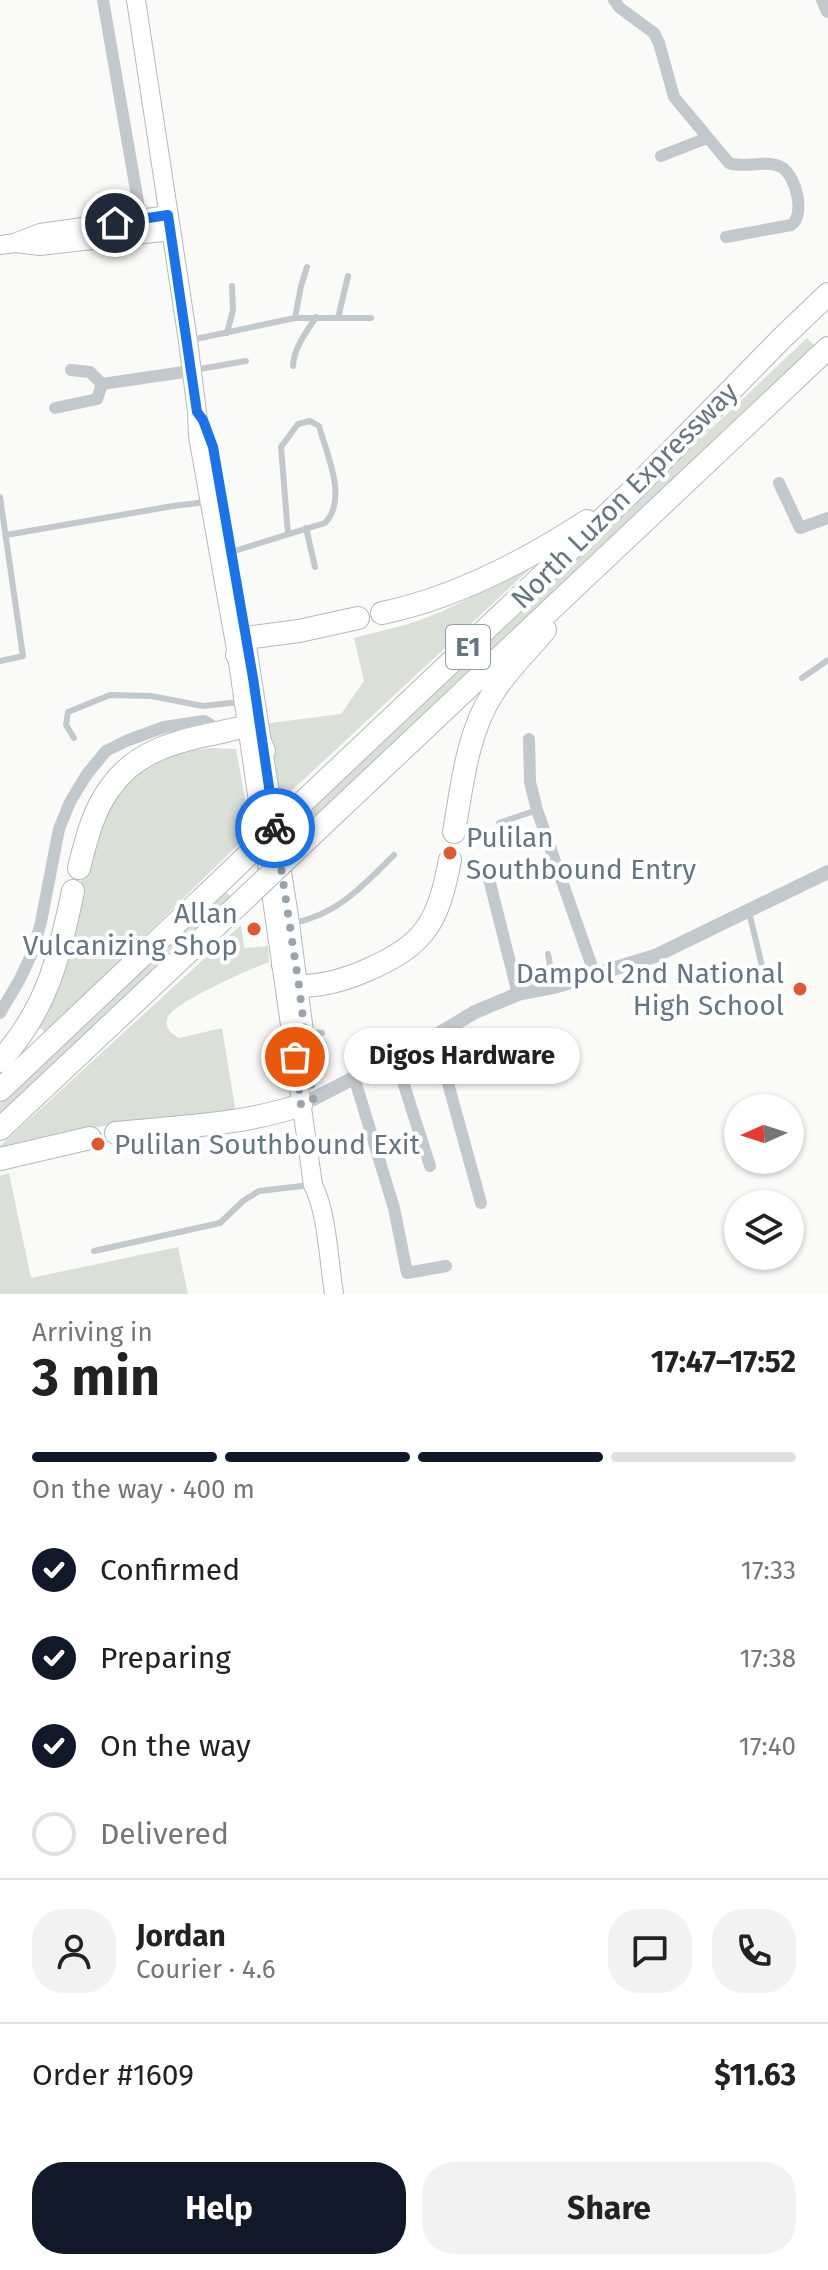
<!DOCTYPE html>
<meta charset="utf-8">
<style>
:root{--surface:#fff;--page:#f2f2f2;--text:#222;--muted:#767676;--line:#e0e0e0;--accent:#111827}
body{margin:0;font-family:"Fira Sans",sans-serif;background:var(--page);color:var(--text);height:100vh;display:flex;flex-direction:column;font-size:30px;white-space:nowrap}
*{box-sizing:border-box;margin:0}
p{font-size:26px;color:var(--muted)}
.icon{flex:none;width:44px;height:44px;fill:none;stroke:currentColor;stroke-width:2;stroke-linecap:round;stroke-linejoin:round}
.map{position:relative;height:1294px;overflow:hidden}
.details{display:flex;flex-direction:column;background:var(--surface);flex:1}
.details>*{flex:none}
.needle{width:52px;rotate:267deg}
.tools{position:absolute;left:724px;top:1094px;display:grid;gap:16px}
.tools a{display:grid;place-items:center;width:80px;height:80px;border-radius:50%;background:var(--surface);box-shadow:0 2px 6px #0004;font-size:40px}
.pin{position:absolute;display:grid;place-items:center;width:68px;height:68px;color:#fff;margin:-34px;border:4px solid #fff;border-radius:50%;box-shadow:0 2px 8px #0007}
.courier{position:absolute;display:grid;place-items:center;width:80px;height:80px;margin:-40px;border:6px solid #1a73e8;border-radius:50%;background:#fff;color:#222;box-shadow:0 2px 10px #0007}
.bubble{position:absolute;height:56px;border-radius:28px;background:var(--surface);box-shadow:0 2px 6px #0004;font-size:26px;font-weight:700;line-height:56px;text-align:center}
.summary em{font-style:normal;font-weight:700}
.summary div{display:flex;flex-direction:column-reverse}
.summary{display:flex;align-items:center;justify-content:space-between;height:136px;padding:0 32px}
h1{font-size:52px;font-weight:700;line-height:60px}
.bar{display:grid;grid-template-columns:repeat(4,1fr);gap:12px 8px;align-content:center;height:96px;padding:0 32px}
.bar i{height:10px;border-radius:6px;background:var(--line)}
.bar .current{background:var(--accent)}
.bar p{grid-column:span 4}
.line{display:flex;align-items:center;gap:20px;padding:0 32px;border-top:2px solid var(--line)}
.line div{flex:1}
.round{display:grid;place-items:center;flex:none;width:84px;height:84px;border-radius:32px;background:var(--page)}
ol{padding:0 32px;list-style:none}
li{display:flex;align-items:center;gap:24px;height:88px}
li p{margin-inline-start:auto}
li .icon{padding:8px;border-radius:50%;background:var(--accent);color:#fff;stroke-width:4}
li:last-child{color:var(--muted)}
li i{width:44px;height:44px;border:4px solid var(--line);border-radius:50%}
.action{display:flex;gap:16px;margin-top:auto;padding:16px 32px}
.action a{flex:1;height:92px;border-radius:32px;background:var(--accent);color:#fff;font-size:32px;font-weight:700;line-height:92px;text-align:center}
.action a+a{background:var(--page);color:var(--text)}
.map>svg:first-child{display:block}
.green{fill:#dadfd7}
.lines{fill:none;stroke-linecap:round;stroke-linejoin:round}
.primary-casing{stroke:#b5babe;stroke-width:20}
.motorway-casing{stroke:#b4b9bd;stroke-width:24}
.service{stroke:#c3c8cc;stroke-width:6}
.minor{stroke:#c3c8cc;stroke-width:12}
.tertiary{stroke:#c3c8cc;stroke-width:14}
.primary{stroke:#fff;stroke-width:18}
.motorway{stroke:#fff;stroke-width:22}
.motorway-bridge-casing{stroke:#b4b9bd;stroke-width:24;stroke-linecap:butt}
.motorway-bridge{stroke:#fff;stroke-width:22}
.done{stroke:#99a4ac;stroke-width:8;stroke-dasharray:0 14.4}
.route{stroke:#1a73e8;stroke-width:10}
.poi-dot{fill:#e4572e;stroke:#fff;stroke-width:3}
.labels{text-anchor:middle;stroke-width:8;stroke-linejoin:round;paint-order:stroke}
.shield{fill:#fff;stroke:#939fa8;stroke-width:2}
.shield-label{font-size:26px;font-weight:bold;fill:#657683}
.street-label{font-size:28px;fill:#657683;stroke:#fff}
.poi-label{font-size:28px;fill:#657683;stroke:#fff;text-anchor:start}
</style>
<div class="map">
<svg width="828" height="1294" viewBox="0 0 828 1294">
<rect width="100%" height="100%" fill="#fafaf8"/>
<g class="green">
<path d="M807,338L815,346L317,818L310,812L467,660Z"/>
<path d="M547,553L274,807L262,724L341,714L364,681L354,638C384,630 415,624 443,611C479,595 513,573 547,553Z"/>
<path d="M211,748L236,749L251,832L46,1033L36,1024L56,981L91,842L123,784L144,768L180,752Z"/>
<path d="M225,891L231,897L0,1119V1103Z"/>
<path d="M241,925L244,948L268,946L269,962C250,969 180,1000 170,1014C162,1024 169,1033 179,1038L222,1028L237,1119L113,1124L46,1137L0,1157V1146Z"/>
<path d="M9,1173L31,1278L178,1247L188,1294H0V1176Z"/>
</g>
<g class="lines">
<g class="primary-casing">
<g id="primary">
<path d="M136,0L188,341L197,412L198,436L237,655L313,1185C327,1211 329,1263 334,1294"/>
<path d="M17,242L40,233L168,215"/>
<path d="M0,245L15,243L40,246L171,231"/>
<path d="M247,646L290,923L309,1071"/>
</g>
</g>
<g class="motorway-casing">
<g id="motorway">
<path d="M382,613C455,598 524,562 587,521"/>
<path d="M237,655L246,638L299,631L358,618"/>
<path d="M303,802L631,492L782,338L828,294"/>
<path d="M316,831L828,348"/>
<path d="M454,832C462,786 467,733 493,693C507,670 528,651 545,630"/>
<path d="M79,868C86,840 93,811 110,788C136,750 180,740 222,732C230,730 245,725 252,730C258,734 261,745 264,751"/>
<path d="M283,965L288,976L299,986C322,986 344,980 365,971C426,945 438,922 450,860"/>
<path d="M0,1061C47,1009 59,958 73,891"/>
<path d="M0,1090L223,879"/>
<path d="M0,1129L235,908"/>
<path d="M116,1133C178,1127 242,1125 301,1105"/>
<path d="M0,1159L90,1138"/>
</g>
</g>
<g class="service">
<path d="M295,318L301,286L307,267"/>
<path d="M338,318H371"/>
<path d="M227,333L233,310L232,286"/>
<path d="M191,340L295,318H338L348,276"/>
<path d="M293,366C294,347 306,333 316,317"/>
<path d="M194,370L246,361"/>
<path d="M0,497L23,656L0,661"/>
<path d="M306,528L315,567"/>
<path d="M6,535L173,506L207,502"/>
<path d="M231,552L325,523C348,499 327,455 319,426L310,421L298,424L281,447L288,534"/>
<path d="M802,678L828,660"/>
<path d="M74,738L66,725L68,712L110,695L151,696L203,706L240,702"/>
<path d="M499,823L537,810"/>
<path d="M749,912L762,966"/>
<path d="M293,923C337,915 364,885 394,855"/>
<path d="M548,954L554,987"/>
<path d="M306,1031L322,1033"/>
<path d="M315,1073L325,1058L324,1044"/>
<path d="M94,1251L220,1223L243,1201L259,1191L311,1185"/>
</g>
<g class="minor">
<path d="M103,0L141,219"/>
<path d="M614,0L620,8L654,33L659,43L674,97L729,163C746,169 765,159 781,167C796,175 806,215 791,225L726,237"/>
<path d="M661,156L707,138"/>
<path d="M71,370L90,372L102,384L191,371"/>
<path d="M55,408L97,399L102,384"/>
<path d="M779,483L800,528L828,518"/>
<path d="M529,739L530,782L537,810L595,975"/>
<path d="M489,879L518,994"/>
<path d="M0,1013L20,979L33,951L41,922L59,829L70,802L87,774L106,751L126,741L164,727L204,721L219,730"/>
<path d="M435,1036L481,1203"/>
<path d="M395,1057L430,1166"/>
<path d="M354,1077L394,1208L407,1273L446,1266"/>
</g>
<g class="tertiary">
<path d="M823,0L828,11"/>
<path d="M313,1099L435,1036L475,1012L518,994L554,987L655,956L828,872"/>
</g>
<use href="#primary" class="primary"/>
<use href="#motorway" class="motorway"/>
<g class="motorway-bridge-casing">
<g id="motorway-bridge">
<path d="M223,879L303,802"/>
<path d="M235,908L316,831"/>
</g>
</g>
<use href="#motorway-bridge" class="motorway-bridge"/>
</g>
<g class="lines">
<path class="done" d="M275,828L299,986L313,1099L301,1105L295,1057"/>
<path class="route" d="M115,223L168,215L197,412L203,420L213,447L253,678L275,828"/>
</g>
<g class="poi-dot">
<circle cx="450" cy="853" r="8"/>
<circle cx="254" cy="929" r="8"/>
<circle cx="800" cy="989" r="8"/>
<circle cx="98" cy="1144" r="8"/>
</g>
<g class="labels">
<rect class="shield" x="446" y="625" width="44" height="44" rx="6"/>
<g class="shield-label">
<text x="468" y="656">E1</text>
</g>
<g class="street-label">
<text transform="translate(624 495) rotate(-45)" y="10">North Luzon Expressway</text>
</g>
<g class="poi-label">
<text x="466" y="847">Pulilan<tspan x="466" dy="32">Southbound Entry</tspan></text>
<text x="238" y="923" text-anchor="end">Allan<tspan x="238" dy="32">Vulcanizing Shop</tspan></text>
<text x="784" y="983" text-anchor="end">Dampol 2nd National<tspan x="784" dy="32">High School</tspan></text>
<text x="114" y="1154">Pulilan Southbound Exit</text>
</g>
</g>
</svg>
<div class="tools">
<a><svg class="needle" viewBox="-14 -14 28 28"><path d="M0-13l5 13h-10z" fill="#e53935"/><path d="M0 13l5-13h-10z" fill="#767676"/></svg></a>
<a><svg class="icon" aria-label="layers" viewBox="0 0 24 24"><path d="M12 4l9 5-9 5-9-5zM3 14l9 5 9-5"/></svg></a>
</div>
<div class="pin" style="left:295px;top:1057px;background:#ea580c"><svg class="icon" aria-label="bag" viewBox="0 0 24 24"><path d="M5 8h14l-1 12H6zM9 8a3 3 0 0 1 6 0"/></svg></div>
<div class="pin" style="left:115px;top:223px;background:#1f2937"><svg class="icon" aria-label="home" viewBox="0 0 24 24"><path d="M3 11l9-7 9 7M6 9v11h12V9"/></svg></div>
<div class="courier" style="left:275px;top:828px"><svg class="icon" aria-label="bike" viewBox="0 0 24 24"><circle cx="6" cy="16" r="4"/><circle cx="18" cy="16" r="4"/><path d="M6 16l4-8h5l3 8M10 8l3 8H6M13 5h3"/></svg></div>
<div class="bubble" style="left:344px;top:1028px;width:236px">Digos Hardware</div>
</div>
<section class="details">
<div class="summary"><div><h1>3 min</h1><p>Arriving in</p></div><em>17:47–17:52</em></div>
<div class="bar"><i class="current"></i><i class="current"></i><i class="current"></i><i></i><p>On the way · 400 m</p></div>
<ol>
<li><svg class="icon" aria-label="check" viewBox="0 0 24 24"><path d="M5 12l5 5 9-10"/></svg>Confirmed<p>17:33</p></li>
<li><svg class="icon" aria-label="check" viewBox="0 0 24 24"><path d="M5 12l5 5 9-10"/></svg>Preparing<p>17:38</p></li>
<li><svg class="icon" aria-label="check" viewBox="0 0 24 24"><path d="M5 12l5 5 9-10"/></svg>On the way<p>17:40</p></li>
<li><i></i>Delivered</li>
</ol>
<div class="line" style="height:144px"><a class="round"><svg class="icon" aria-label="person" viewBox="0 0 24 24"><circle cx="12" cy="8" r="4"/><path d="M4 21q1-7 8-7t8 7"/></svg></a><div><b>Jordan</b><p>Courier · 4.6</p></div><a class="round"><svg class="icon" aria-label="chat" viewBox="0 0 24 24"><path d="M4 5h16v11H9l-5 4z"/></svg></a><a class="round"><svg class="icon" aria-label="phone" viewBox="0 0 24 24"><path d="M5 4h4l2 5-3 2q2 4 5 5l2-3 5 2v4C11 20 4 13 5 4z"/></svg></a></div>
<div class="line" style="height:104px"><div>Order #1609</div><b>$11.63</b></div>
<div class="action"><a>Help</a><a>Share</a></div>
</section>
